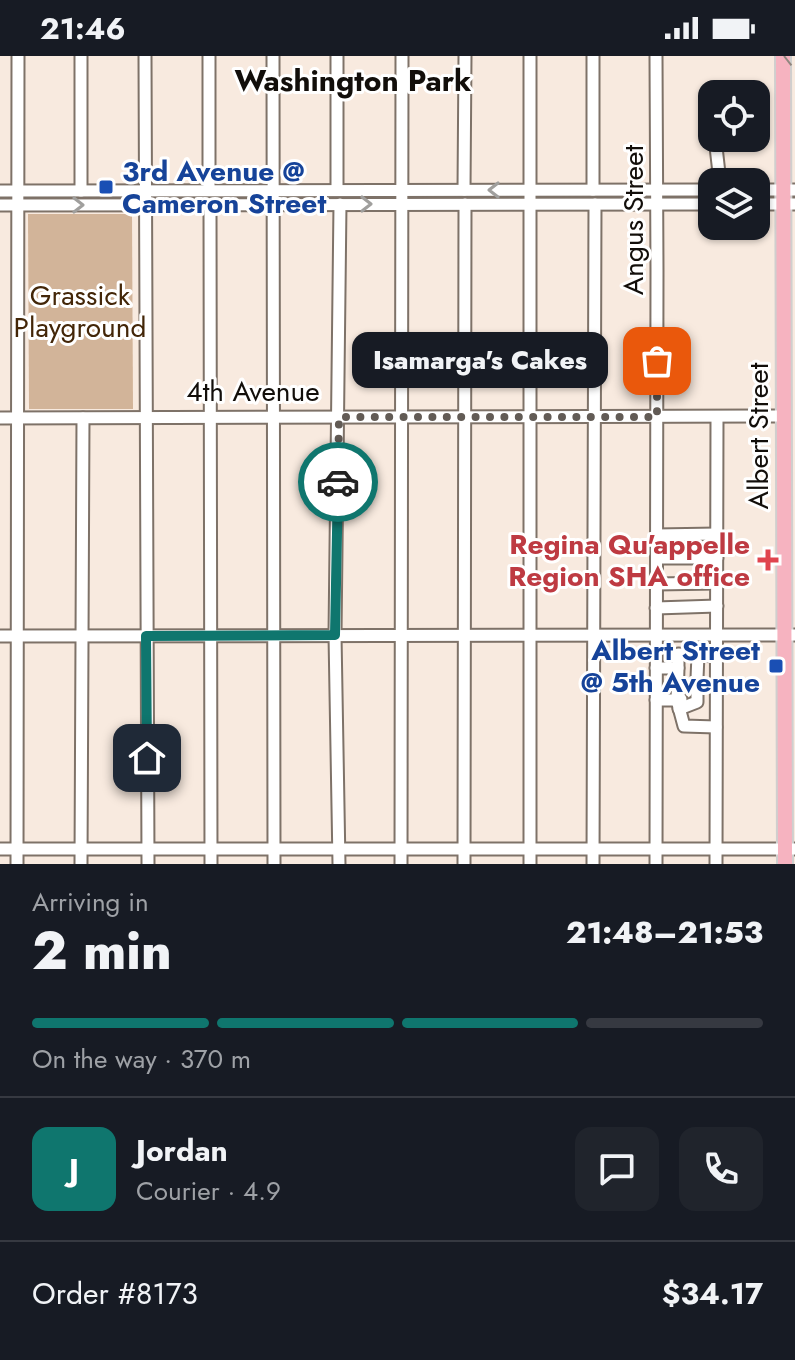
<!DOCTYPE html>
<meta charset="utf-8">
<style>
:root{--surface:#171b24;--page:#20242c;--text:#f1f3f6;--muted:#9ea1a6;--line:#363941;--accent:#0f766e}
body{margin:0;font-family:Jost,sans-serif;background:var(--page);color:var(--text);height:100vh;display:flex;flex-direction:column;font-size:30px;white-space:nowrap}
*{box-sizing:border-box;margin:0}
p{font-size:26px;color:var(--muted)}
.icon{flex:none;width:44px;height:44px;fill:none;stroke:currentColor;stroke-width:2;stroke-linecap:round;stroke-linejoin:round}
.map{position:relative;height:808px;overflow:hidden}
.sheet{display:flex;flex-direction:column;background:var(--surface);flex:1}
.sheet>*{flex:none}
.buttons{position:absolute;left:698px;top:24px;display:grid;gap:16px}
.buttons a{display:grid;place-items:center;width:72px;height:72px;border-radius:16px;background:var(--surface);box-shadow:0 2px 6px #0004;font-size:40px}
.pin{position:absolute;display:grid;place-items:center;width:68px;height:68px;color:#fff;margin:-34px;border-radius:16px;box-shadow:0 4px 12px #0006}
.courier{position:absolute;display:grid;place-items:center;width:80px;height:80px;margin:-40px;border:6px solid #0f766e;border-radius:50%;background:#fff;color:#222;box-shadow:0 2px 10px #0007}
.bubble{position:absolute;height:56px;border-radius:16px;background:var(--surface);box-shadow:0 2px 6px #0004;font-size:26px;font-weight:800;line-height:56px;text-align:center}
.headline em{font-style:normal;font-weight:800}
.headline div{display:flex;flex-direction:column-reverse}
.headline{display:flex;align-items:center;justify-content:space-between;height:136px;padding:0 32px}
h1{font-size:52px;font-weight:800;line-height:60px}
.bar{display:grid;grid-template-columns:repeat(4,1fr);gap:12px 8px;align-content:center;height:96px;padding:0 32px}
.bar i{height:10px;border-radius:6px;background:var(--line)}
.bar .current{background:var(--accent)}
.bar p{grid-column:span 4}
.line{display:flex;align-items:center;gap:20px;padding:0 32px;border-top:2px solid var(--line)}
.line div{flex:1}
.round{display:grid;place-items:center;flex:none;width:84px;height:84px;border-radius:16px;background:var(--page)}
.status{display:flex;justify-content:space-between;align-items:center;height:56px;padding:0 40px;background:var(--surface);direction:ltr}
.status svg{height:22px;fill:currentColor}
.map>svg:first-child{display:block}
.green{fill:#d2b499}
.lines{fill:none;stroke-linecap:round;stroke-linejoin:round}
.minor-tunnel{stroke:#d6c9bf;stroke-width:11;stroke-dasharray:11 5.5;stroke-linecap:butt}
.minor-casing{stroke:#7e7268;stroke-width:15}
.major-casing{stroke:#d0cfce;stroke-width:18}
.minor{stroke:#fff;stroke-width:11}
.major{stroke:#f6b3c0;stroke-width:14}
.rail{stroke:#90877f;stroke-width:2;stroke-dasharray:12 6;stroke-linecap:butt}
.oneway{stroke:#a09f9d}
.done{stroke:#625b55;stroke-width:8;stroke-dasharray:0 14.4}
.route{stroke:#0f766e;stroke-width:10}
.transit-dot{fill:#1a4fb4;stroke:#fff;stroke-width:3}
.health-dot{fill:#e0444e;stroke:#fff;stroke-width:3}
.labels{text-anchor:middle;stroke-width:6;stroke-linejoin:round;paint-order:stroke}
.transit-label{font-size:28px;font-weight:bold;fill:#164399;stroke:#fff;text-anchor:start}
.street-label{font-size:28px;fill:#120e0a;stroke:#fff}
.park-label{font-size:28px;fill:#432608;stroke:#fff}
.health-label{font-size:28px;font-weight:bold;fill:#be3a42;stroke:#fff;text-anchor:end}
.neighbourhood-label{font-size:30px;font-weight:bold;fill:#120e0a;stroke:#fff}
</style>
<div class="status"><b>21:46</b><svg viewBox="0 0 49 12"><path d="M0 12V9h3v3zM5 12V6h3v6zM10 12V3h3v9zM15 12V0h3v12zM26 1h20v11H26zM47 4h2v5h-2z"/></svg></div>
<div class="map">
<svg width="795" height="808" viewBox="0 0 795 808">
<rect width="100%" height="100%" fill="#f8eadf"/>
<path class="green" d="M28,158H132L133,353H29Z"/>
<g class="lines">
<path class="minor-tunnel" d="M682,630L697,629"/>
<g class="minor-casing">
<g id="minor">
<path d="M145,0L148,808"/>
<path d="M273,0L274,808"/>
<path d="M337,0V134"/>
<path d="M530,0V808"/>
<path d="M593,0V134"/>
<path d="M656,0L657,214L656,808"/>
<path d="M715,82L720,126"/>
<path d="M209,134V0"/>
<path d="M464,134L465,0"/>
<path d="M756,134H795"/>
<path d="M0,135L712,134"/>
<path d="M81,135V0"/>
<path d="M210,148L211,808"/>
<path d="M756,148H795"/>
<path d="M0,149L712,148"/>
<path d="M0,362L784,360"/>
<path d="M656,479L717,478"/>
<path d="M657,502H717"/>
<path d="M656,528L717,527"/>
<path d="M656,552L717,550"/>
<path d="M0,580L795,579"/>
<path d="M656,612H678L677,644H656"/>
<path d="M678,612V598L717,600"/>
<path d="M697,622L698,599"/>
<path d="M681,643L677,644L684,670L716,671"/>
<path d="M679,653L697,646V635"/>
<path d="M0,793H795"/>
<path d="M17,808L18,0"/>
<path d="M81,808L83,362"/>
<path d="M339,808L335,579L340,148"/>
<path d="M401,808L402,0"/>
<path d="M464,808L465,148"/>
<path d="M593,808L595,148"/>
<path d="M716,808L717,361"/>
</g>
</g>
<g class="major-casing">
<path id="major" d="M783,0L785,808"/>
</g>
<use href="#minor" class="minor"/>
<use href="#major" class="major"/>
<path class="rail" d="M784,0L795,14"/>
</g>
<defs><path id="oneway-chevron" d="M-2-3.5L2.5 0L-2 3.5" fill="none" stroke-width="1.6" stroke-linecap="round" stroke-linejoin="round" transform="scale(2)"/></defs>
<g class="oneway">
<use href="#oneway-chevron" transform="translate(494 134) rotate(180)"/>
<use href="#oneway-chevron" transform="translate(366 148)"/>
<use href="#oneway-chevron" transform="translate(78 149)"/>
</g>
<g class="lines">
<path class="done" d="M338,426L339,361H657V305"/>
<path class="route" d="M147,702L146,580L335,579L338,426"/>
</g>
<g class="transit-dot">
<rect x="98" y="123" width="16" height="16" rx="4"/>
<rect x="768" y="602" width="16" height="16" rx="4"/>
</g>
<path class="health-dot" d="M764 492h8v8h8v8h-8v8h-8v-8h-8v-8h8z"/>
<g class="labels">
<g class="transit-label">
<text x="122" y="125">3rd Avenue @<tspan x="122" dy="32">Cameron Street</tspan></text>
<text x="760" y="604" text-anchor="end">Albert Street<tspan x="760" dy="32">@ 5th Avenue</tspan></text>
</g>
<g class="street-label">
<text transform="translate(633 164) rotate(-90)" y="10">Angus Street</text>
<text x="253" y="345">4th Avenue</text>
<text transform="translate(758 380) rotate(-90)" y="10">Albert Street</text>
</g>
<g class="park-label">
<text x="80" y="249">Grassick<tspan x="80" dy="32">Playground</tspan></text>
</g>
<g class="health-label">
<text x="750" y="498">Regina Qu'appelle<tspan x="750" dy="32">Region SHA office</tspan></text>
</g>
<g class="neighbourhood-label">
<text x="353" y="35">Washington Park</text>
</g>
</g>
</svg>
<div class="buttons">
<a><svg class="icon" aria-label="locate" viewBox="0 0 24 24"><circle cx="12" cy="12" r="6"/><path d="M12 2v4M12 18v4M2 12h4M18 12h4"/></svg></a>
<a><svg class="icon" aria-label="layers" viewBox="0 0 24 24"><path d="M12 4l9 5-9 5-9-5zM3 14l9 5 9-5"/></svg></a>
</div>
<div class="pin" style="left:657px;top:305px;background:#ea580c"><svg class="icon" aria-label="bag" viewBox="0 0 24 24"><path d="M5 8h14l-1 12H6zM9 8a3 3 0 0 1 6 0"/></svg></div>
<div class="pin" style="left:147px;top:702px;background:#1f2937"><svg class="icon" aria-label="home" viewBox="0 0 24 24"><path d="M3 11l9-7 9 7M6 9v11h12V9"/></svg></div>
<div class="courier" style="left:338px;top:426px"><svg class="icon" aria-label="car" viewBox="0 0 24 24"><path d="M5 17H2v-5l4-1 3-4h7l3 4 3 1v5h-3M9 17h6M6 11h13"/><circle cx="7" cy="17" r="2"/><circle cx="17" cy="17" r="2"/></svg></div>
<div class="bubble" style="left:352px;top:276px;width:256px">Isamarga's Cakes</div>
</div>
<section class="sheet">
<div class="headline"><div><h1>2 min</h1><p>Arriving in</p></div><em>21:48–21:53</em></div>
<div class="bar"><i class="current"></i><i class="current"></i><i class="current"></i><i></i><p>On the way · 370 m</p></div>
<div class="line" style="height:144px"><b class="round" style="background:var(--accent);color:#fff">J</b><div><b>Jordan</b><p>Courier · 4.9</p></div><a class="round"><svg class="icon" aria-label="chat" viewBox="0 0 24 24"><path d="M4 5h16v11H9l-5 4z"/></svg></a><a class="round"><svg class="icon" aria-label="phone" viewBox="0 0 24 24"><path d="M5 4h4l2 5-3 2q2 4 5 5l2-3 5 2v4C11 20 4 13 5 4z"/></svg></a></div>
<div class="line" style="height:104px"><div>Order #8173</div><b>$34.17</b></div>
</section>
